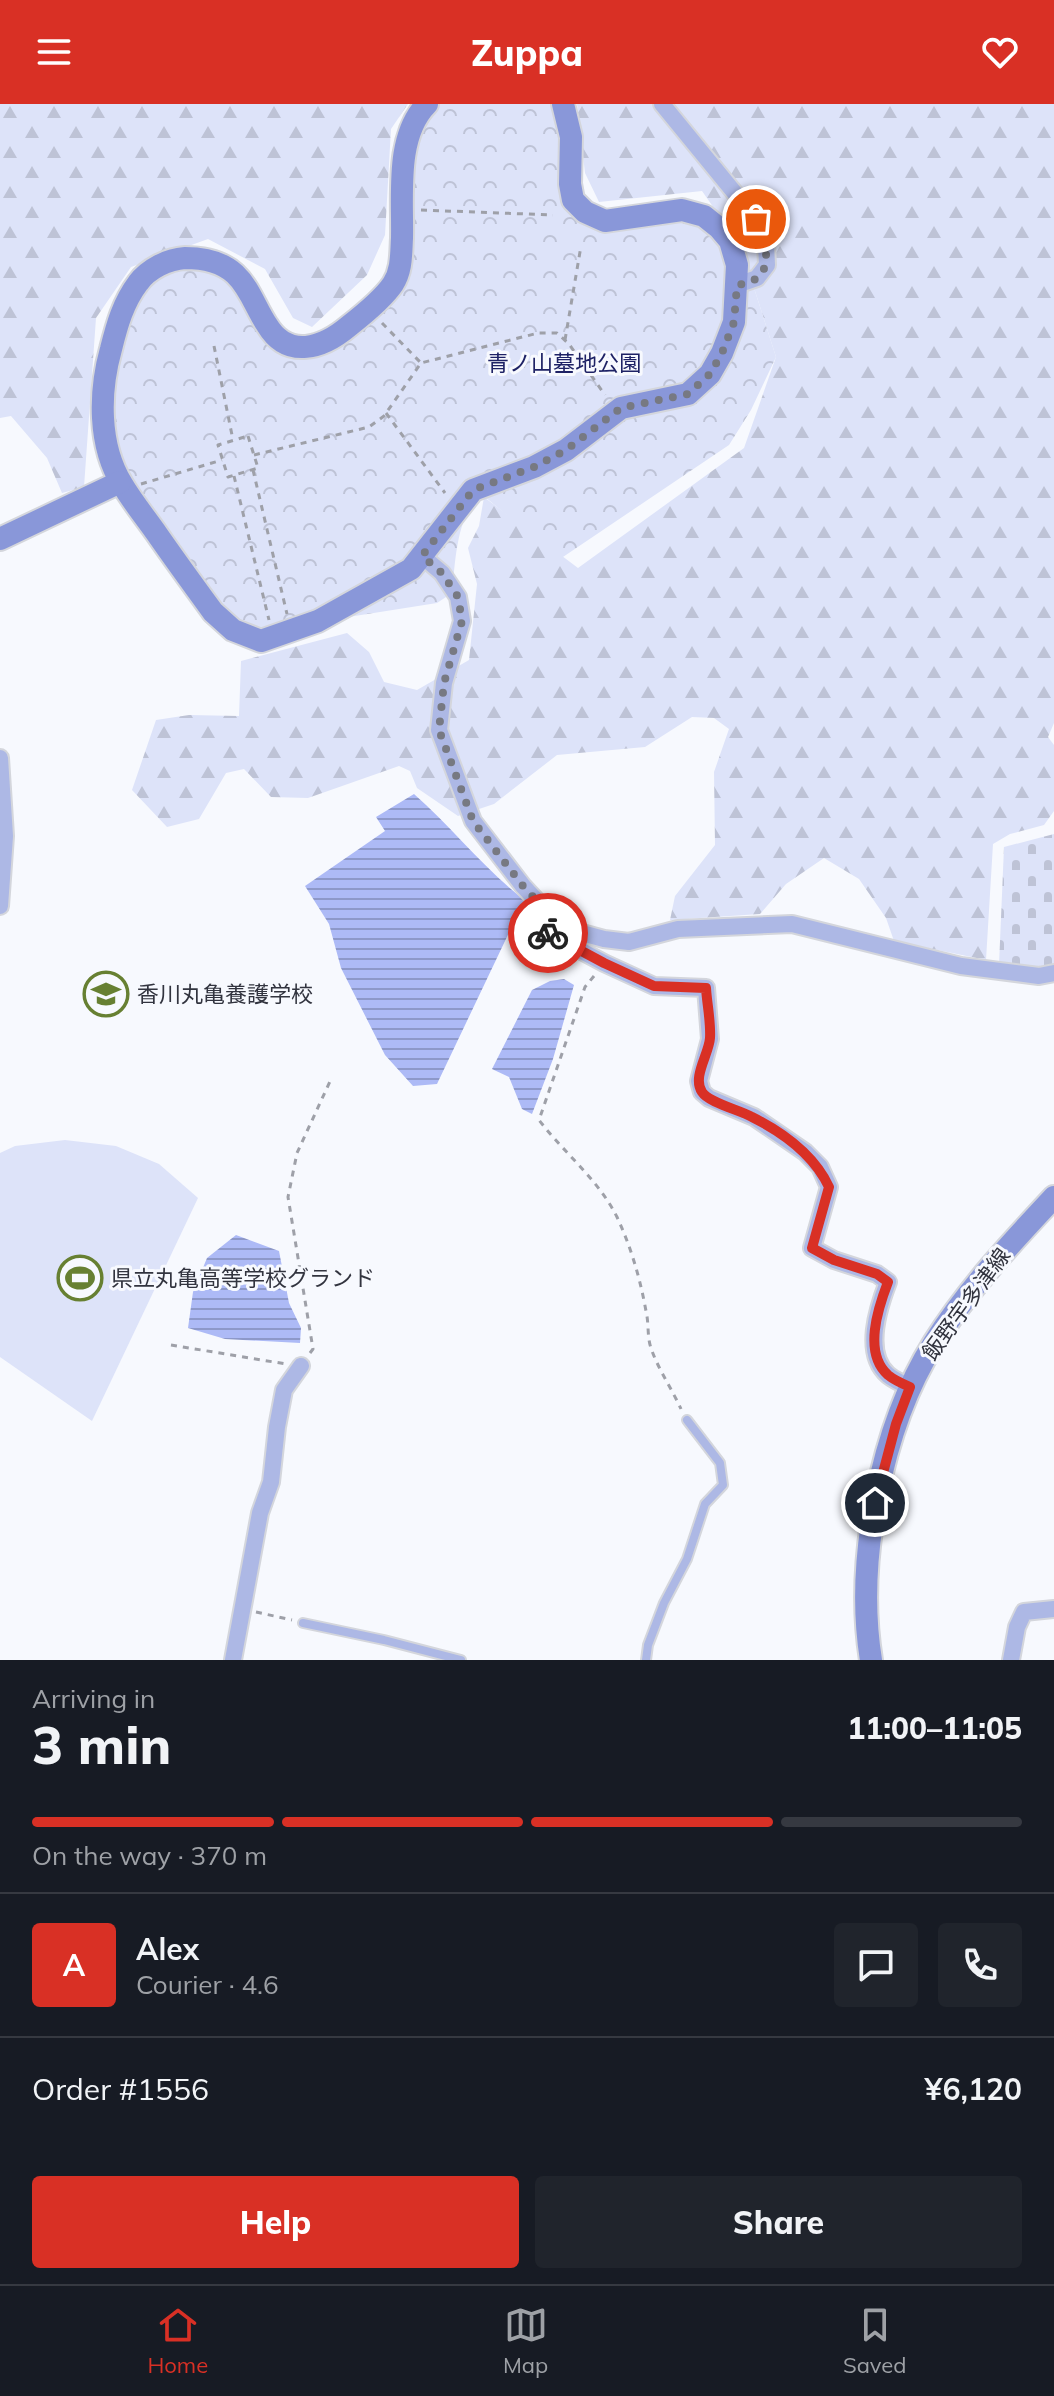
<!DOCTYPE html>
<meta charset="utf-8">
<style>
:root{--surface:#171b24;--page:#20242c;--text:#f1f3f6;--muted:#9ea1a6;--line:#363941;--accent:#d93025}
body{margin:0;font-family:Mulish,"Noto Sans JP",sans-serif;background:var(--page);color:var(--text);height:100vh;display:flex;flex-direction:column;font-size:30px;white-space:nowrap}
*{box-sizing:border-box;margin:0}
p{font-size:26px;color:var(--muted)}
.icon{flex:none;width:44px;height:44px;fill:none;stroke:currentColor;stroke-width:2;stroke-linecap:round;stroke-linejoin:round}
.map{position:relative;height:1556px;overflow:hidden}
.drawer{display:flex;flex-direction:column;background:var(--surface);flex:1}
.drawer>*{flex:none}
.pin{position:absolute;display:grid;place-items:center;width:68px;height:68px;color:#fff;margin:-34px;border:4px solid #fff;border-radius:50%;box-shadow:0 2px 8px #0007}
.courier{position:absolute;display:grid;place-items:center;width:80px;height:80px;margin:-40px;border:6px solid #d93025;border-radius:50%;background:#fff;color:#222;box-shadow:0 2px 10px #0007}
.head em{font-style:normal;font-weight:800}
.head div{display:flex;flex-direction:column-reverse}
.head{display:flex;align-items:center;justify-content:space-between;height:136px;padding:0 32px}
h1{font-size:52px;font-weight:800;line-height:60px}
.bar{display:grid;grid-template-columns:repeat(4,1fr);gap:12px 8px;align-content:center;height:96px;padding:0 32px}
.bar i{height:10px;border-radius:6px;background:var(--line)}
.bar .selected{background:var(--accent)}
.bar p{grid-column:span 4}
.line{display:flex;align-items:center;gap:20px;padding:0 32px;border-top:2px solid var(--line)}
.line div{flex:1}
.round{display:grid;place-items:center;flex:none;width:84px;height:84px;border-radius:8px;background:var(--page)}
.button{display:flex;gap:16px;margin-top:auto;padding:16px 32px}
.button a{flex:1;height:92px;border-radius:8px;background:var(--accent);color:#fff;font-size:32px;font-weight:800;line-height:92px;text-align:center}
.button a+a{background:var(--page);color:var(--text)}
header{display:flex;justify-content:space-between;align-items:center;height:104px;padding:0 32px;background:var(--accent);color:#fff;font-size:36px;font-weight:800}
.tabs{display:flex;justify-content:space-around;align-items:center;height:112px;border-top:2px solid var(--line);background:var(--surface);font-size:22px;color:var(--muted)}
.tabs a{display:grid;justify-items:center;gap:4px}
.tabs .selected{color:var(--accent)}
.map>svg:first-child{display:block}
.green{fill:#dde3f9}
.forest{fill:url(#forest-firs)}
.cemetery{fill:url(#cemetery-stones)}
.park{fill:url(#park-crowns)}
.water{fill:url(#water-rules)}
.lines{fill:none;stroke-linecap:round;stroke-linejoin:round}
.lane-casing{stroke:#d4d6dc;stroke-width:12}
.street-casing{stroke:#d4d6dc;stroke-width:20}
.secondary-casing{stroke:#d4d6dc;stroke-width:26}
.path{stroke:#9ea0a8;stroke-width:3;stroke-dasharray:6 6;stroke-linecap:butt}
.lane{stroke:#adb8e5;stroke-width:8}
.street{stroke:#adb8e5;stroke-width:16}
.secondary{stroke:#8997d9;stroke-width:22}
.done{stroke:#777982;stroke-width:8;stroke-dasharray:0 14.4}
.route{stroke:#d93025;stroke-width:10}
.labels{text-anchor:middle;stroke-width:6;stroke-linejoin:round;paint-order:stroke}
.park-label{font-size:22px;fill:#1e2265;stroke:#f7f9fe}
.poi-label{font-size:22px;fill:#32343f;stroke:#f7f9fe;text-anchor:start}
.street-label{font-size:22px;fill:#32343f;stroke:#f7f9fe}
</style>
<header><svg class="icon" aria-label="menu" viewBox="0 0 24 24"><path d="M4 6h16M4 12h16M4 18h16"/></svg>Zuppa<svg class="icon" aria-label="heart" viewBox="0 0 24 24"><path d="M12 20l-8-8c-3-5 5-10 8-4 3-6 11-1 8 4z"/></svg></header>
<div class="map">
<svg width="1054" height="1556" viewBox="0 0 1054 1556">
<defs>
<pattern id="forest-firs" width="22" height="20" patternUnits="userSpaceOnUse" patternTransform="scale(2)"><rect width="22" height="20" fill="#dde3f9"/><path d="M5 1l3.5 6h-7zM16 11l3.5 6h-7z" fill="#bec3d6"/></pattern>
<pattern id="cemetery-stones" width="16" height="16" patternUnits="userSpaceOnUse" patternTransform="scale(2)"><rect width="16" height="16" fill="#dde3f9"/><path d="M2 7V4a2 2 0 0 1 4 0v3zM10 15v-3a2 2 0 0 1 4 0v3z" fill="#bec3d6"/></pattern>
<pattern id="park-crowns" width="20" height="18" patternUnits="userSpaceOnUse" patternTransform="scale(2)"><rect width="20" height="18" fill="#dde3f9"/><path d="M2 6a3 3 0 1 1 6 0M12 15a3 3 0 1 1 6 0" fill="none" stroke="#bec3d6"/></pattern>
<pattern id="water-rules" width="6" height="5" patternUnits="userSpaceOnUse" patternTransform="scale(2)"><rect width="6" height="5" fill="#adbaf6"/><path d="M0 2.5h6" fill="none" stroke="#8d98c9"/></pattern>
</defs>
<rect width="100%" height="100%" fill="#f7f9fe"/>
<path class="green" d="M65,1036L116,1042L159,1060L198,1094L92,1317L0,1253V1049L15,1042Z"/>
<g class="forest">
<path d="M0,0H408L391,25L385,131L367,171L312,223L293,214L265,165L208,135L131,163L96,214L84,383L62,389L47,354L11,312L0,314Z"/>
<path d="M577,0H1054V619L1048,633L1054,641V707L1044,721L1010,730L993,740L986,856L894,837L886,814L859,775L824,754L786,780L760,810L670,816L675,792L715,741L714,668L729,625L714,614L692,613L645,643L557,651L494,700L458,712L417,684L410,667L399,662L308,694L271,693L244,665L226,669L199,715L167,723L132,686L156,616L189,611L239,612L241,557L347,529L369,548L384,578L417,586L469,556L477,480L468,444L479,422L484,393L578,464L744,344L776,253L741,143L702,87L599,98L585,69Z"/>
</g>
<path class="cemetery" d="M1054,730V863L1040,867L999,861L1004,743Z"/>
<path class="park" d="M418,0H571L577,82L595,107L673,101L741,143L776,253L751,306L729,341L560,455L485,393C456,401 455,464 452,489L437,499L342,514L250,541L128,408L104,369L96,335L129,180L201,148L277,222L301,237L338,222L390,172Z"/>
<g class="water">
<path d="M414,690C455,726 487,769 531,801L524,818L515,816L437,980L413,982L385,951L341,864L329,820L305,782L385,727L376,713Z"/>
<path d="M564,875L574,881L553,955L532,1010L522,1005L509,973L492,965L532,886L550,877Z"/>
<path d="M236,1131L279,1147L289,1199L301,1224L300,1239L225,1235L188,1224L193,1188L207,1154Z"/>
</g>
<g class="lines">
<g class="lane-casing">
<g id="lane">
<path d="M303,1519L384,1536L461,1556"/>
<path d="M646,1556L648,1541L664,1499L687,1455L705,1400L723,1381L720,1359L687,1316"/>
</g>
</g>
<g class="street-casing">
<g id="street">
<path d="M662,0L756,115L766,140L767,161L757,174L737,181"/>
<path d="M422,452L442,469L458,493L462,517L444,579L439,626L473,717L523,782L547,808L578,828L604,835L629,838L678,825L792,820L961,862L1039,872L1054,869"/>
<path d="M0,654L5,732L0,802"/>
<path d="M547,808L545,819L548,829L604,859L654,882L706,884L710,935L699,977L702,988L709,994L754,1013L805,1048L820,1063L829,1083L812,1144L834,1156L877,1170L888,1178C878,1204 863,1249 888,1271C894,1276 903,1280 910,1283"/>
<path d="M233,1556L260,1409L271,1378L277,1323L284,1286L301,1262"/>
<path d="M1011,1556L1017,1523L1024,1508L1054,1505"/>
</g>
</g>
<g class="secondary-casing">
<g id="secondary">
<path d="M427,0C395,32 403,92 402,134C401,150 402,166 393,180C383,195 363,211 349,222C323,244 288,256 267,221C256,205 250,184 235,170C221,157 203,154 185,154C168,155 148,165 138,179C123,199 117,221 111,245C99,288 98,341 122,380C132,397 145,413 157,430C175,456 194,482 213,508L233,526L261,537L318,517L411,465L473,386L534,363L566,346L621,304L688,290L710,270L722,249L734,218L737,161L730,137L719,124L704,112L682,106L605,117L585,108L573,96L570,80L571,33L563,0"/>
<path d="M0,435L120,378"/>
<path d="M871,1556C855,1458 881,1323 934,1239C968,1185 1011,1139 1054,1093"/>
</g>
</g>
<g class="path">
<path d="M421,106L553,111"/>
<path d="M382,219L421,259"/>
<path d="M565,236L581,142"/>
<path d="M214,242L233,336"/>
<path d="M386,309L445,389"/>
<path d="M248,332L258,364L228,373L218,341Z"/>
<path d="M254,351L369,323L384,312L421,259L538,229H557L569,240L605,291"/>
<path d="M253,366L287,510"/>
<path d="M234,372L269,516"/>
<path d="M141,380L222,356"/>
<path d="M594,872L585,883L539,1016C564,1049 598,1075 617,1113C631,1143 640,1174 646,1207C649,1219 647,1233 651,1244C658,1265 672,1285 681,1305"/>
<path d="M171,1241L286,1260"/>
<path d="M310,1249L313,1245L288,1093L297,1049L332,973"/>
<path d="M256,1508L292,1516"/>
</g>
<use href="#lane" class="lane"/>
<use href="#street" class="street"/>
<use href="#secondary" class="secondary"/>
</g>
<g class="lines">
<path class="done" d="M548,829L545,819L547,808L523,782L473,717L439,626L444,579L462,517L458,493L442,469L422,452L473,386L534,363L566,346L621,304L688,290L710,270L722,249L734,218L737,181C778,176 767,141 756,115"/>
<path class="route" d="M548,829L604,859L654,882L706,884C707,900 711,918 710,934C709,950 692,973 702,988C709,999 740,1006 752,1013C784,1029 814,1051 829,1083L812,1144L834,1156L877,1170L888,1178C878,1204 863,1249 888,1271C894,1276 903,1280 910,1283L896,1320L875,1399"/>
</g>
<defs>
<g id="school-ring" transform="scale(2.3)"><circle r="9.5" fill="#f7f9fe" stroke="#678032" stroke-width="1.5"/><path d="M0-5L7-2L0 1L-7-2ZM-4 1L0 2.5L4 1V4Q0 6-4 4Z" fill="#678032"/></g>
<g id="stadium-ring" transform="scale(2.3)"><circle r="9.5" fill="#f7f9fe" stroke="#678032" stroke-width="1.5"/><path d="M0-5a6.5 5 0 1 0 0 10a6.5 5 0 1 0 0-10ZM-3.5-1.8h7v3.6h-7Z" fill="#678032"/></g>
</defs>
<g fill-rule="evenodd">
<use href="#school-ring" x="106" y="890"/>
<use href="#stadium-ring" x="80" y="1174"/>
</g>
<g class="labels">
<g class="park-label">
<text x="564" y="267">青ノ山墓地公園</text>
</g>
<g class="poi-label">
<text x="137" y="898">香川丸亀養護学校</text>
<text x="111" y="1182">県立丸亀高等学校グランド</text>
</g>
<g class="street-label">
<text transform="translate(966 1200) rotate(-54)" y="8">飯野宇多津線</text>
</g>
</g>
</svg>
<div class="pin" style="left:756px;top:115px;background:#ea580c"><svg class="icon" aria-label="bag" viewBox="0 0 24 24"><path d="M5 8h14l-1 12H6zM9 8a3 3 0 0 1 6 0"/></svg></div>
<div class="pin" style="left:875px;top:1399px;background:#1f2937"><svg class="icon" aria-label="home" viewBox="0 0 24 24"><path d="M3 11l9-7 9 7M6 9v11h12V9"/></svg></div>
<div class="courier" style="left:548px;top:829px"><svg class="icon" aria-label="bike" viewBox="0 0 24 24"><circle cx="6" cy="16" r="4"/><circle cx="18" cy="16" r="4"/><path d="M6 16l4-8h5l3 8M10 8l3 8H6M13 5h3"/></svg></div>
</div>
<section class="drawer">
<div class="head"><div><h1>3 min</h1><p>Arriving in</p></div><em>11:00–11:05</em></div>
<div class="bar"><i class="selected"></i><i class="selected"></i><i class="selected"></i><i></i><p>On the way · 370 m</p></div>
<div class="line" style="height:144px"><b class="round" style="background:var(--accent);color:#fff">A</b><div><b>Alex</b><p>Courier · 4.6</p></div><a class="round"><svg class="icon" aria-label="chat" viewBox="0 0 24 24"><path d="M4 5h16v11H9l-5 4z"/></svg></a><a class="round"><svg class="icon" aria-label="phone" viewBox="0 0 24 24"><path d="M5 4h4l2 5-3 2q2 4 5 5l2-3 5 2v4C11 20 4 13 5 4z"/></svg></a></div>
<div class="line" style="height:104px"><div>Order #1556</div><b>¥6,120</b></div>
<div class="button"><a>Help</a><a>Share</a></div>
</section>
<nav class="tabs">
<a class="selected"><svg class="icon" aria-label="home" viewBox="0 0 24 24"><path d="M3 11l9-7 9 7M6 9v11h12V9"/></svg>Home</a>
<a><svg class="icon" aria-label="map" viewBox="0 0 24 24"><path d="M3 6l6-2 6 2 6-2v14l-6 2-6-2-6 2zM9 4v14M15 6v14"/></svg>Map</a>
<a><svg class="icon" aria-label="saved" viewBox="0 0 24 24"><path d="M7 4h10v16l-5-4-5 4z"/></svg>Saved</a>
</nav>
